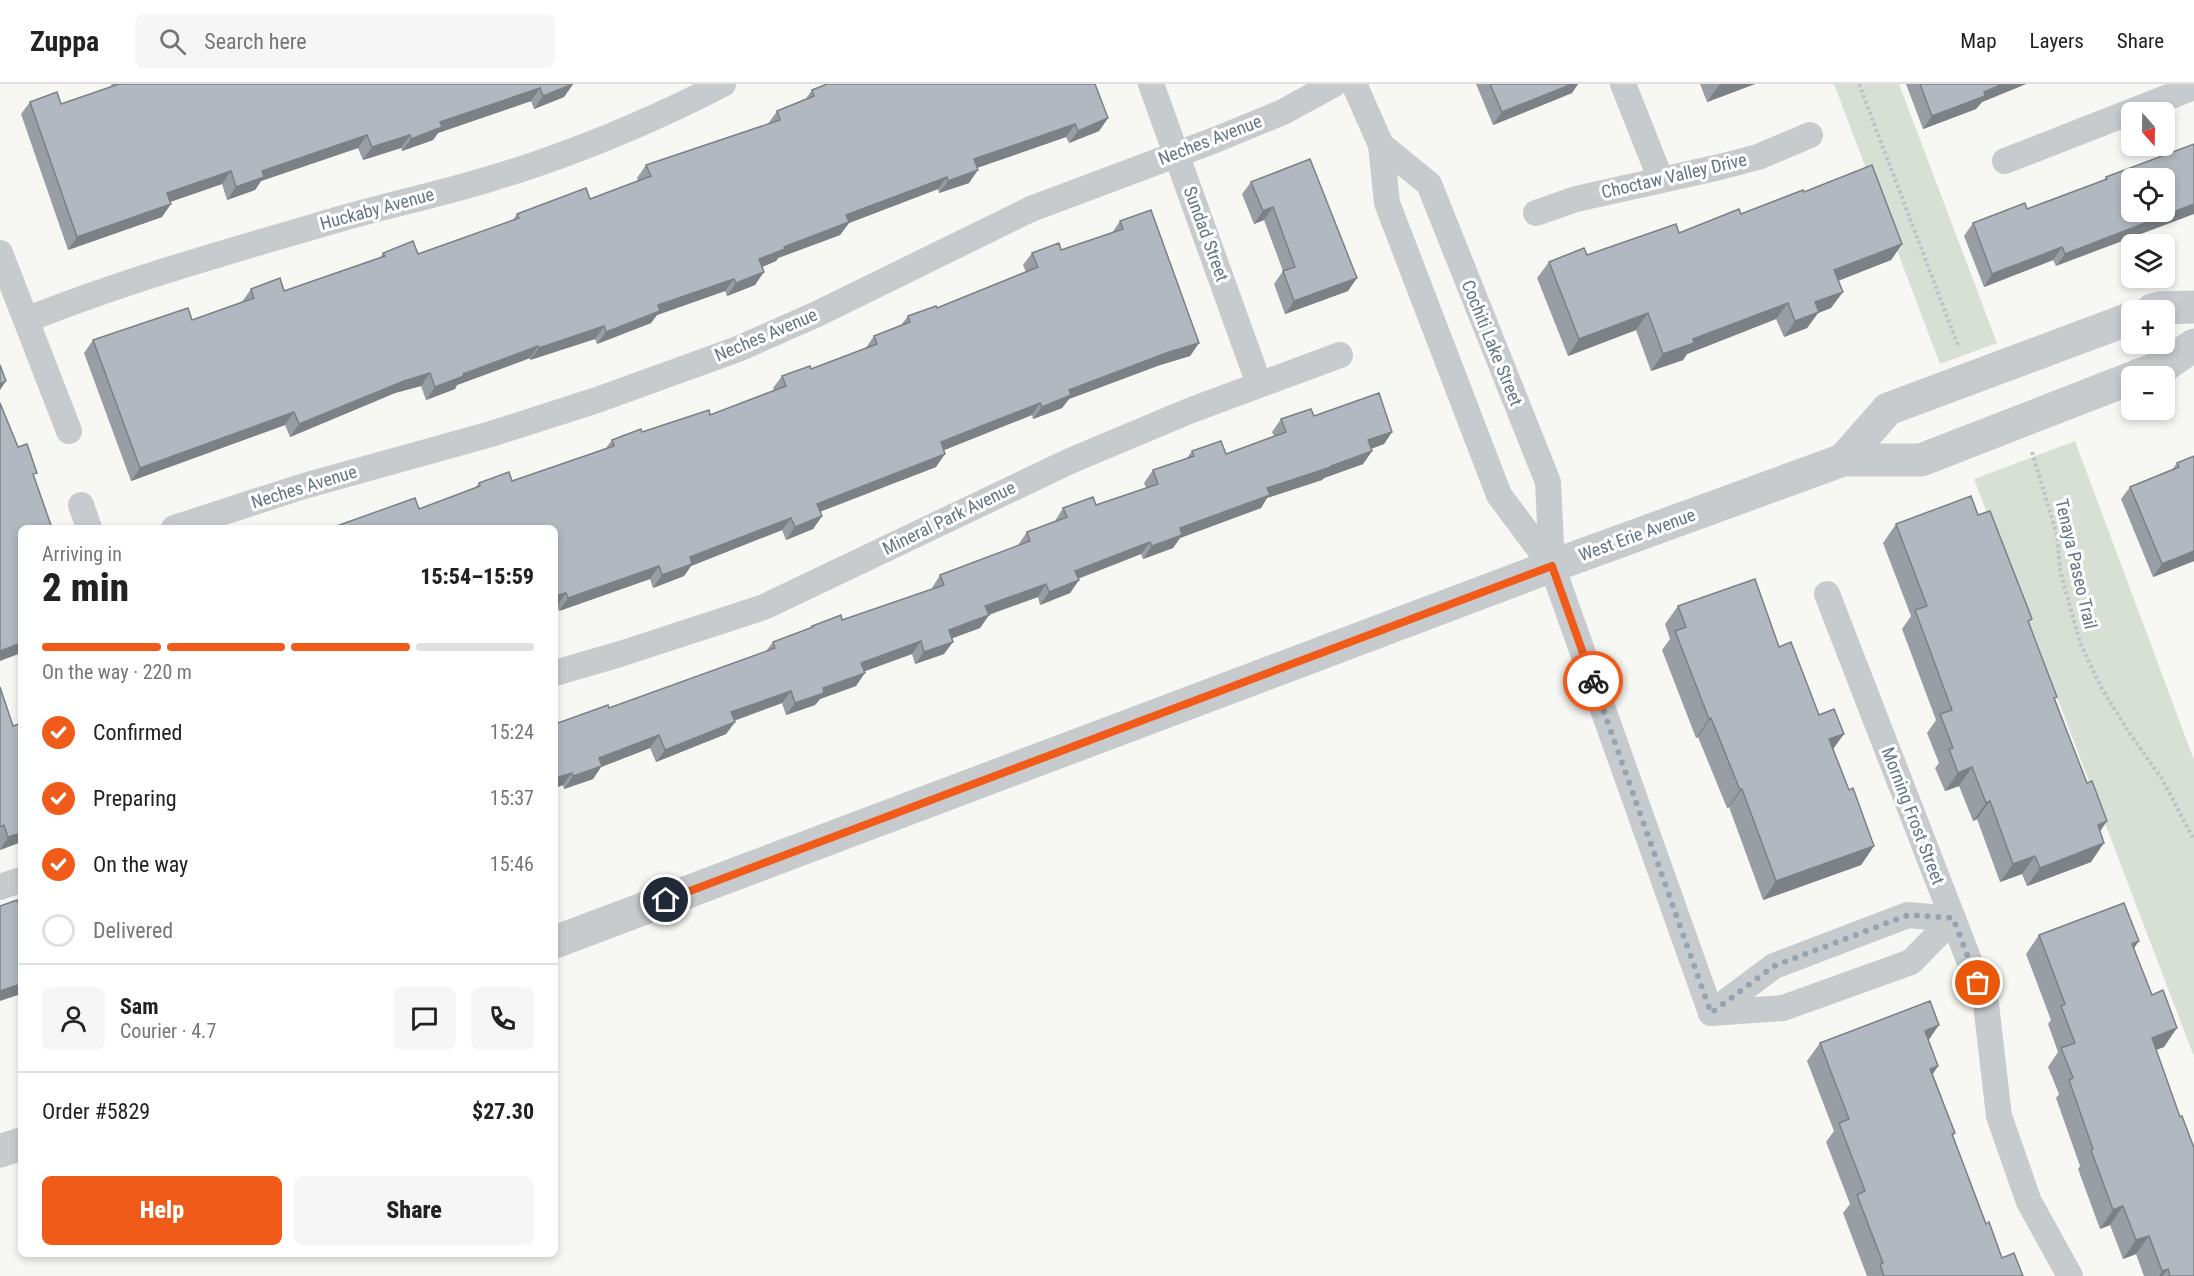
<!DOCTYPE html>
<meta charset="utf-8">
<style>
:root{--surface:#fff;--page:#f6f6f6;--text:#222;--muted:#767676;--line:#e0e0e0;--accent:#f15b1a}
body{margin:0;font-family:"Roboto Condensed",sans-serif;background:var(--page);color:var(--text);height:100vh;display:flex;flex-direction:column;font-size:22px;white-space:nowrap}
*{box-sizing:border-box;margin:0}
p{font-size:20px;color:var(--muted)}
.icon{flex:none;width:33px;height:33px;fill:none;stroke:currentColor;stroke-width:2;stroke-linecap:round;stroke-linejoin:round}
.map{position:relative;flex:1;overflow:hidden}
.side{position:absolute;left:18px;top:441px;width:540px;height:732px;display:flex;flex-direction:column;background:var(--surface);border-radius:9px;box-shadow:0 3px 9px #0003}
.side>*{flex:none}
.needle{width:39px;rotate:160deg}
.fabs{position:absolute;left:2121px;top:18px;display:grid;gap:12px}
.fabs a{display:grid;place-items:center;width:54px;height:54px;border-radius:9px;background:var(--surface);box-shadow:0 3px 9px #0003;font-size:30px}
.pin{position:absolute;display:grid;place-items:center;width:51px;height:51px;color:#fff;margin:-26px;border:3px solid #fff;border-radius:50%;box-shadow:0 2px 6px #0007}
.courier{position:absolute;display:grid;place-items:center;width:60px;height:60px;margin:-30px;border:4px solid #f15b1a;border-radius:50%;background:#fff;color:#222;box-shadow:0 2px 8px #0007}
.summary em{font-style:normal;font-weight:800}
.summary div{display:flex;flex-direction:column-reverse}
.summary{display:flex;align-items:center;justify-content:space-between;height:102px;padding:0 24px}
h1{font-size:39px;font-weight:800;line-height:45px}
.bar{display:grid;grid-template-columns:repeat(4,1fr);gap:9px 6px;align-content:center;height:72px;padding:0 24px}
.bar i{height:8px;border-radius:4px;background:var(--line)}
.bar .active{background:var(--accent)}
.bar p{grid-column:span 4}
.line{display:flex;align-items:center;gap:15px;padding:0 24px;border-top:2px solid var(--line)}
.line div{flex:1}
.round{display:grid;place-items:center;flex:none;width:63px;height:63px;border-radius:9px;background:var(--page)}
ol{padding:0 24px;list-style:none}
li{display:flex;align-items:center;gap:18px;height:66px}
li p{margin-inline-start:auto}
li .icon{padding:6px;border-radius:50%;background:var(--accent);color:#fff;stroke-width:4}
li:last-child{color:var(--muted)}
li i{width:33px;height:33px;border:3px solid var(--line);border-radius:50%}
.cta{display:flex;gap:12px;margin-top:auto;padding:12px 24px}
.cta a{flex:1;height:69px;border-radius:9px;background:var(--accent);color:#fff;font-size:24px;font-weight:800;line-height:69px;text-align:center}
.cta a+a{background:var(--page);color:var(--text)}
header{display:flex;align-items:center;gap:36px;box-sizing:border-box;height:84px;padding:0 30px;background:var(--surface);border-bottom:2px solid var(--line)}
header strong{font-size:28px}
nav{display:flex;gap:33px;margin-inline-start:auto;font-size:21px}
.search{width:420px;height:54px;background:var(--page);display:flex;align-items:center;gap:15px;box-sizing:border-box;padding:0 21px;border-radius:9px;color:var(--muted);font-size:22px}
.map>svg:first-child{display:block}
.green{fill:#d8e0d5}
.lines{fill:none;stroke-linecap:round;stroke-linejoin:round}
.path{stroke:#c0c2c5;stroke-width:4;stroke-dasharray:3 3;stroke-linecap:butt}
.minor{stroke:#c7cbce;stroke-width:26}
.tertiary{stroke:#c7cbce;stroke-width:33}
.wall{fill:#989ea4}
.shaded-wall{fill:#7c8186}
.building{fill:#b1b8bf;stroke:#7c8186;stroke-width:1.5;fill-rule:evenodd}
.done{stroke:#97a3ae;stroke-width:6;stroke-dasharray:0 10.8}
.route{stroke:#f15b1a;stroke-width:8}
.labels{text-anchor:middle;stroke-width:6;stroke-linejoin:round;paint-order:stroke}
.street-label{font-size:18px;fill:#647588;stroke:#fff}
</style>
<header>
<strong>Zuppa</strong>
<div class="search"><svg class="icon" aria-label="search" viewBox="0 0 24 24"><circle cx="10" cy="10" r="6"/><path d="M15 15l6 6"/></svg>Search here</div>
<nav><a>Map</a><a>Layers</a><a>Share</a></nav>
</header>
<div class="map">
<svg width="2194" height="1192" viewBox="0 0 2194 1192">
<rect width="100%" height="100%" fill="#f7f8f4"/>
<g class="green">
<path d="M1834,0H1899L1997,259L1940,280Z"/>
<path d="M2075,357L2194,676V973L1974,395Z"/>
</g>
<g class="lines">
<g class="path">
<path d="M1859,0L1959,264"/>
<path d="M2032,368L2057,451L2060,486L2080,559L2101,603L2128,647L2162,695L2194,756"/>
</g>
<g class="minor">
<path d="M1151,0L1259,300"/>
<path d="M1354,0L1381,61L1387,119L1499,411L1552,482"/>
<path d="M1623,0L1661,96"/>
<path d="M1381,61L1429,100L1548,398L1552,482L1711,929"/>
<path d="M2005,77L2194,3"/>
<path d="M1536,129L1576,115L1720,83L1758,73L1810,51"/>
<path d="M0,169L69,347"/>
<path d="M26,236C126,196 230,167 333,137C387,121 442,110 496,93C570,71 654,36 723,0"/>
<path d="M81,421L89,444"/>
<path d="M174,444L304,402L491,350L597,316L738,265L817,230L1031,125L1215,56L1283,28L1334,0"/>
<path d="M1827,510L1986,920L1999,1032L2029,1118L2070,1192"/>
<path d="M555,589L620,570L764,523L1070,377L1189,327L1340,271"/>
<path d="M0,803L21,796"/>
<path d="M1711,929L1783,924L1911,878L1953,835"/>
<path d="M1711,929L1774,882L1908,831L1953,835"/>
</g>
<g class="tertiary">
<path d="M2152,226L2160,224L2194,223"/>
<path d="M2136,292L2164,282L2194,261"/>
<path d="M1843,376L1888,325L2132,234"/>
<path d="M555,858L1552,482L1843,376H1921L2132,294"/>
<path d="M0,1067L21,1060"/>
</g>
</g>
<g class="wall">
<path d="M111,0H573L564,13L534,25L531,17L438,49L433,56L402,67L401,64L363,76L358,64L261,97L255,106L227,116L222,100L170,118L162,133L68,166L21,30L30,18L61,20L112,3Z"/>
<path d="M1476,0H1578L1572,9L1493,41Z"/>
<path d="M1700,0H1755L1707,18Z"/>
<path d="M1906,0H2026L1982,18L1976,25L1923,45Z"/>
<path d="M812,6L1108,34L1099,47L1069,59L1066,53L977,84L969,99L939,109L938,105L849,139L840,151L778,174L776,177L762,183L755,201L727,212L725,207L657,231L651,239L597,260L595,255L530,276V274L457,301L455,305L426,316L421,302L395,309L290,353L285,341L131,397L84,269L93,256L192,236L242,218L251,205L284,207L380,174L383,169L418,170L513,136L517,130L590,115L638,97L637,94L646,81L768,40L777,27L805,16Z"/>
<path d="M2194,60L2056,182L2053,176L1984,203L1964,152L1973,139L2027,125L2103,97L2106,93Z"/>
<path d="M1251,98L1348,207L1285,230L1274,200L1283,187L1264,136L1254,140L1242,110Z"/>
<path d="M1804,108L1902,160L1891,176L1838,197L1831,224L1818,229L1807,244L1784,253L1776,235L1687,270L1683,276L1651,287L1636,246L1568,272L1537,194L1549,178L1587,171L1679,149L1741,130Z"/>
<path d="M1120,137L1199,259L1190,272L1160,281L1069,315L1062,324L1033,335L1032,331L944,366L936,383L820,428L822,432L813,445L786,456L782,446L691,482L684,492L653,504L650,495L559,527L557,521L555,522V444L419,425L475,404L479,399L512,397L606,364L612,356L710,331L774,306L773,304L782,292L811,285L865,265L874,252L901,241L908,232L937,224L1026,188L1023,181L1032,169L1061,166L1112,149Z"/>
<path d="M1314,332L1392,348L1384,360L1371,365L1372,367L1363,380L1324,394L1322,396L1267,414L1261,424L1180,454L1173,464L1143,475L1141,470L1078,495L1079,496L1070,509L1040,521L1038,513L989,531L980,544L952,554L944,570L915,580L912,570L864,587L856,602L820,615L815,621L786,631L782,619L734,637L735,638L726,650L656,678L650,664L601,683L593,695L564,705L563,701L555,704V640L609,624L766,567L773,558L810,544L812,542L842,536L932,505V504L940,491L1018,462V461L1027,448L1055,437L1063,424L1096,421L1146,404L1144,399L1153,386L1187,374L1192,367L1226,370L1274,352L1272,348L1281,335Z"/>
<path d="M2194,372V477L2153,493L2121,415L2130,403L2172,386L2177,379Z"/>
<path d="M1978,431L2029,540L2055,615L2087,699L2107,737L2100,747L2091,778L2027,802L2022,790L2000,798L1977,735L1973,737L1959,702L1945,707L1935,684L1939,679L1927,649L1936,636L1902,545L1911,532L1883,459L1896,440Z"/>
<path d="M1678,522L1779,563L1833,665L1849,706L1874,762L1861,781L1763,816L1729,723L1727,724L1698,653L1696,654L1662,566L1670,555L1665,540Z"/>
<path d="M0,603L21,758L0,766Z"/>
<path d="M2039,851L2134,864L2164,963L2156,966L2194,1192H2144L2136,1170L2123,1175L2110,1141L2100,1145L2078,1085L2080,1082L2056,1014L2059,1010L2048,983L2058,968L2048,940L2051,936L2026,870Z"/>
<path d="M1929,957L1938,982L1933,990L1955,1049L1953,1052L1986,1140L2002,1174L2023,1192H1867L1843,1129L1850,1120L1826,1058L1834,1047L1807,977L1820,959Z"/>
</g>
<g class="shaded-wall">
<path d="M573,0L564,13L534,25L543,12Z"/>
<path d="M1572,0H1578L1572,9L1493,41L1502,28Z"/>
<path d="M1720,0H1755L1707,18Z"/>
<path d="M2003,0H2026L1982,18L1976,25L1923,45L1932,32L1984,8Z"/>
<path d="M540,4L531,17L438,49L433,56L402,67L411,55L440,38Z"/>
<path d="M1108,34L1099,47L1069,59L1078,47Z"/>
<path d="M1075,40L1066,53L965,88L974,75Z"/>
<path d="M367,51L358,64L261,97L255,106L227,116L236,103L262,87Z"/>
<path d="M410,51L401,64L363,76L372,63Z"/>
<path d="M978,86L969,99L939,109L948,97Z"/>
<path d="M231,87L222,100L158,122L167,109Z"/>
<path d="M947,93L938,105L849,139L840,151L778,174L776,177L750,188L759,175L846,131Z"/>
<path d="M171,120L162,133L68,166L77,153Z"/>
<path d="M2194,120V130L2056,182L2065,170Z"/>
<path d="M1273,123L1264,136L1254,140L1263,127Z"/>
<path d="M1902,160L1891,176L1822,203L1834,186Z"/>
<path d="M2062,163L2053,176L1984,203L1992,190Z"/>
<path d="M764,188L755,201L727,212L736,199Z"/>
<path d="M1357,194L1348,207L1285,230L1294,217Z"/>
<path d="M734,195L725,207L657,231L651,239L597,260L606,248L658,221Z"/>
<path d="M1843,208L1831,224L1818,229L1807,244L1784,253L1795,237L1815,218Z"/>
<path d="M1788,219L1776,235L1687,270L1683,276L1651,287L1663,270L1693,255Z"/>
<path d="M1648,229L1636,246L1568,272L1579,255Z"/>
<path d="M604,242L595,255L530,276L539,264Z"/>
<path d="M1199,259L1190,272L1160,281L1069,315L1062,324L1033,335L1042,323L1069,306L1169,268Z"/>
<path d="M538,262L530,274L457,301L455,305L426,316L435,303L463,290Z"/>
<path d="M430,289L421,302L395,309L290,353L299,340L404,297Z"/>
<path d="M6,297L0,306V300Z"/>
<path d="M1040,319L1032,331L932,371L941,358Z"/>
<path d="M294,328L285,341L131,397L140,384Z"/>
<path d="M1392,348L1384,360L1359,369L1368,356Z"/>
<path d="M1372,367L1363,380L1324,394L1322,396L1267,414L1261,424L1180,454L1173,464L1143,475L1152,462L1180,444L1267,404Z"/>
<path d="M945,370L936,383L808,432L817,420Z"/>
<path d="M822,432L813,445L786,456L795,443Z"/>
<path d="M791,434L782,446L691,482L684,492L653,504L662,491L690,473Z"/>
<path d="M1150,458L1141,470L1066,499L1075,487Z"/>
<path d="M2194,467V477L2153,493L2162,480Z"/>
<path d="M659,482L650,495L559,527L568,514Z"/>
<path d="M1079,496L1070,509L1040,521L1049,508Z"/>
<path d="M1046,500L1038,513L976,535L985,522Z"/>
<path d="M566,509L557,521L555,522V512Z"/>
<path d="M989,531L980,544L940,559L949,546Z"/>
<path d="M921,557L912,570L852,592L861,579Z"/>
<path d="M953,558L944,570L915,580L924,568Z"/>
<path d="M21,559V569L0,577V567Z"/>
<path d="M865,589L856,602L820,615L815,621L786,631L795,619L823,604Z"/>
<path d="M791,607L782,619L722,641L731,628Z"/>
<path d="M1711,634L1698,653L1696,654L1709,635Z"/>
<path d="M735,638L726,650L656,678L665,666Z"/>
<path d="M1844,650L1831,668L1829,655Z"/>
<path d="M659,651L650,664L601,683L593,695L564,705L573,692L599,674Z"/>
<path d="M1972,683L1959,702L1945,707L1958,689Z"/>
<path d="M572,689L563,701L555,704V694Z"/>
<path d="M1742,705L1729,723L1727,724L1740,706Z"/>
<path d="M1990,717L1977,735L1973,737L1986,719Z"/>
<path d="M2107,737L2094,756L2098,741Z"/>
<path d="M21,749V758L0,766L8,753Z"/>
<path d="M2104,759L2091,778L2027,802L2040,784Z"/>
<path d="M1874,762L1861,781L1763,816L1776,797Z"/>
<path d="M2035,772L2022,790L2000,798L2013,780Z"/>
<path d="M2139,857L2126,876L2132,860Z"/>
<path d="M21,900V910L0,917V907Z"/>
<path d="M1939,941L1926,960L1925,947Z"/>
<path d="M2177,944L2164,963L2139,972L2152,954Z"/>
<path d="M1938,982L1925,1001L1930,985Z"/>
<path d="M2123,1122L2110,1141L2100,1145L2113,1126Z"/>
<path d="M2149,1152L2136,1170L2123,1175L2136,1156Z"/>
<path d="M2168,1185L2162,1192H2159L2162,1187Z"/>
</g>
<g class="building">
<path d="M119,0H573L543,12L540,4L440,38L442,43L411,55L410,51L372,63L367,51L262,87L264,93L236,103L231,87L167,109L171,120L77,153L30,18L57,8L61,20Z"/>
<path d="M827,0H1095L1108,34L1078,47L1075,40L974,75L978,86L948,97L947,93L846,131L849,138L784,163L785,165L759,175L764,188L736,199L734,195L658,221L660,227L606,248L604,242L539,264L538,262L463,290L464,292L435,303L430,289L404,297L299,340L294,328L140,384L93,256L188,224L192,236L254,214L251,205L280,194L284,207L385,172L383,169L413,157L418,170L519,134L517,130L586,104L590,115L651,92L646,81L780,36L777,27L814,12L812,6Z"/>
<path d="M1490,0H1572L1502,28Z"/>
<path d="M1920,0H2003L1984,8L1985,12L1932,32Z"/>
<path d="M2194,60V120L2065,170L2062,163L1992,190L1973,139L2025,119L2027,125L2107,95L2106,93ZM2132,94H2164V128H2132Z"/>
<path d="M1310,75L1357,194L1294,217L1283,187L1295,183L1273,123L1263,127L1251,98Z"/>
<path d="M1872,81L1902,160L1834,186L1843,208L1815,218L1819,228L1795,237L1788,219L1693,255L1694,259L1663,270L1648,229L1579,255L1549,178L1584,164L1587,171L1676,140L1679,149L1739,125L1741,130L1803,106L1804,108Z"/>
<path d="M1151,126L1199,259L1169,268L1069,306L1071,311L1042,323L1040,319L941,358L945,370L817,420L822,432L795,443L791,434L690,473L692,480L662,491L659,482L568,514L566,509L555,512V444H331L415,414L419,425L480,402L479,399L509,388L512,397L614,362L612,356L641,345L642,348L709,326L710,331L786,302L782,292L810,282L811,285L877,260L874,252L910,238L908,232L936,222L937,224L1038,183L1032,169L1059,159L1061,166L1123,145L1120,137Z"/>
<path d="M0,281L6,297L0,300Z"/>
<path d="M1379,309L1392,348L1368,356L1372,367L1331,382V383L1267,404L1270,411L1180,444L1182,451L1152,462L1150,458L1075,487L1079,496L1049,508L1046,500L985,522L989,531L949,546L953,558L924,568L921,557L861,579L865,589L823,604L824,609L795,619L791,607L731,628L735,638L665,666L659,651L599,674L602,682L573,692L572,689L555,694V640L608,621L609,624L775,564L773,558L813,543L812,542L841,531L842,536L944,501L940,491L1030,457L1027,448L1067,433L1063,424L1093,413L1096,421L1158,400L1153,386L1194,372L1192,367L1221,357L1226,370L1286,348L1281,335L1311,325L1314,332Z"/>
<path d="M0,319L18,363L27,360L37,389L33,390L52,444H21V559L0,567Z"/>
<path d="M2194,372V467L2162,480L2130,403L2179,383L2177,379Z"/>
<path d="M1971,412L1978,431L1990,427L2032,535L2028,537L2057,613L2054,614L2087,699L2092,697L2107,737L2098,741L2104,759L2040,784L2035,772L2013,780L1990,717L1986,719L1972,683L1958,689L1949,665L1953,664L1940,630L1952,626L1915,526L1927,522L1896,440Z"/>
<path d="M1755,495L1779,563L1791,558L1819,631L1834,625L1844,650L1829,655L1849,706L1853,704L1874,762L1776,797L1742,705L1740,706L1711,634L1709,635L1675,547L1686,543L1678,522Z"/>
<path d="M0,603L13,642L21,639V749L8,753L4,741L0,743Z"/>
<path d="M17,816L21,827V900L0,907V822Z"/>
<path d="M2124,819L2139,857L2132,860L2152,911L2163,906L2177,944L2152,954L2180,1033L2182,1032L2194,1064V1192H2170L2168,1185L2162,1187L2149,1152L2136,1156L2123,1122L2113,1126L2091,1066L2093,1065L2069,996L2073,994L2061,964L2075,959L2061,922L2065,920L2039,851Z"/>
<path d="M1930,917L1939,941L1925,947L1938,982L1930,985L1955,1049L1952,1050L1986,1140L1989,1138L2002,1174L2014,1169L2023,1192H1884L1880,1180L1883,1179L1857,1111L1865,1107L1839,1039L1849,1035L1820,959Z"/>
</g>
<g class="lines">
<path class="done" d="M1593,597L1711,929L1774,882L1908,831L1953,834L1978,899"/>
<path class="route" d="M666,816L1552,482L1593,597"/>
</g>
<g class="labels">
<g class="street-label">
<text transform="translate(1210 56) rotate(-21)" y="6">Neches Avenue</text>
<text transform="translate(1674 92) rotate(-13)" y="6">Choctaw Valley Drive</text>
<text transform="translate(377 125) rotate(-15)" y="6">Huckaby Avenue</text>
<text transform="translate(1206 150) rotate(70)" y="6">Sundad Street</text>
<text transform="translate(766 251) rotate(-23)" y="6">Neches Avenue</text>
<text transform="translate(1492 259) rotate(68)" y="6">Cochiti Lake Street</text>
<text transform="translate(304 403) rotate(-17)" y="6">Neches Avenue</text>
<text transform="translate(949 434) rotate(-26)" y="6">Mineral Park Avenue</text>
<text transform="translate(1637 451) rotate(-20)" y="6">West Erie Avenue</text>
<text transform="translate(2076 480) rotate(77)" y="6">Tenaya Paseo Trail</text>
<text transform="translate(1913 732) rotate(69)" y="6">Morning Frost Street</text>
</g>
</g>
</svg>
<div class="fabs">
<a><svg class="needle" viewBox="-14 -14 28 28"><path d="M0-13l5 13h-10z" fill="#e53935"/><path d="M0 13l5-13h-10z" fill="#767676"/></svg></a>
<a><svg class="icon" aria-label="locate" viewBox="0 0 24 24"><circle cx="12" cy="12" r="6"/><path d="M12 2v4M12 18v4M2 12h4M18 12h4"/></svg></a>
<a><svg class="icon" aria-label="layers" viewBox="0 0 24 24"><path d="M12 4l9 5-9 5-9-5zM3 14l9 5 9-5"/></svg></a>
<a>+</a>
<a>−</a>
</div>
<div class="pin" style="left:1978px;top:899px;background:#ea580c"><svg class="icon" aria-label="bag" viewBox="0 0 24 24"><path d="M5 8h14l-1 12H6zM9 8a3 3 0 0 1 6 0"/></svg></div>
<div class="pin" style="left:666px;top:816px;background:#1f2937"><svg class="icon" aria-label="home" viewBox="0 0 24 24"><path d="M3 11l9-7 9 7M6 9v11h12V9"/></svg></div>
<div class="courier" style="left:1593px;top:597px"><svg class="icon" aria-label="bike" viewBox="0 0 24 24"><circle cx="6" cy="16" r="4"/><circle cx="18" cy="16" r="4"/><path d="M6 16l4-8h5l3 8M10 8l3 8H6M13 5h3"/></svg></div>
<section class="side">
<div class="summary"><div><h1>2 min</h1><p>Arriving in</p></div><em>15:54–15:59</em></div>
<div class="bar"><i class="active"></i><i class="active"></i><i class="active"></i><i></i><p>On the way · 220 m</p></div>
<ol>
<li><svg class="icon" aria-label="check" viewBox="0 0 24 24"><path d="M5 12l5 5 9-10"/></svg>Confirmed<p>15:24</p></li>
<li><svg class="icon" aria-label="check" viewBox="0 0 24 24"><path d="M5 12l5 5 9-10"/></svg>Preparing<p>15:37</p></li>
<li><svg class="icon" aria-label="check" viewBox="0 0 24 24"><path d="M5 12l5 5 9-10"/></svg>On the way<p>15:46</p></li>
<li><i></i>Delivered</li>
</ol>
<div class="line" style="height:108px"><a class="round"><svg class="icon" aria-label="person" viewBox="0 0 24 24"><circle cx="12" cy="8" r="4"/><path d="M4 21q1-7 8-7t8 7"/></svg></a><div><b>Sam</b><p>Courier · 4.7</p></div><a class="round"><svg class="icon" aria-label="chat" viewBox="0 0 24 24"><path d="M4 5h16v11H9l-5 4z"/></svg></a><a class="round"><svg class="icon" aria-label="phone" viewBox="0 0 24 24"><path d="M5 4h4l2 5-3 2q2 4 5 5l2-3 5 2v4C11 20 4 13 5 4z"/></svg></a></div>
<div class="line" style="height:78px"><div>Order #5829</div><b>$27.30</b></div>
<div class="cta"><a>Help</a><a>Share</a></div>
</section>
</div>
